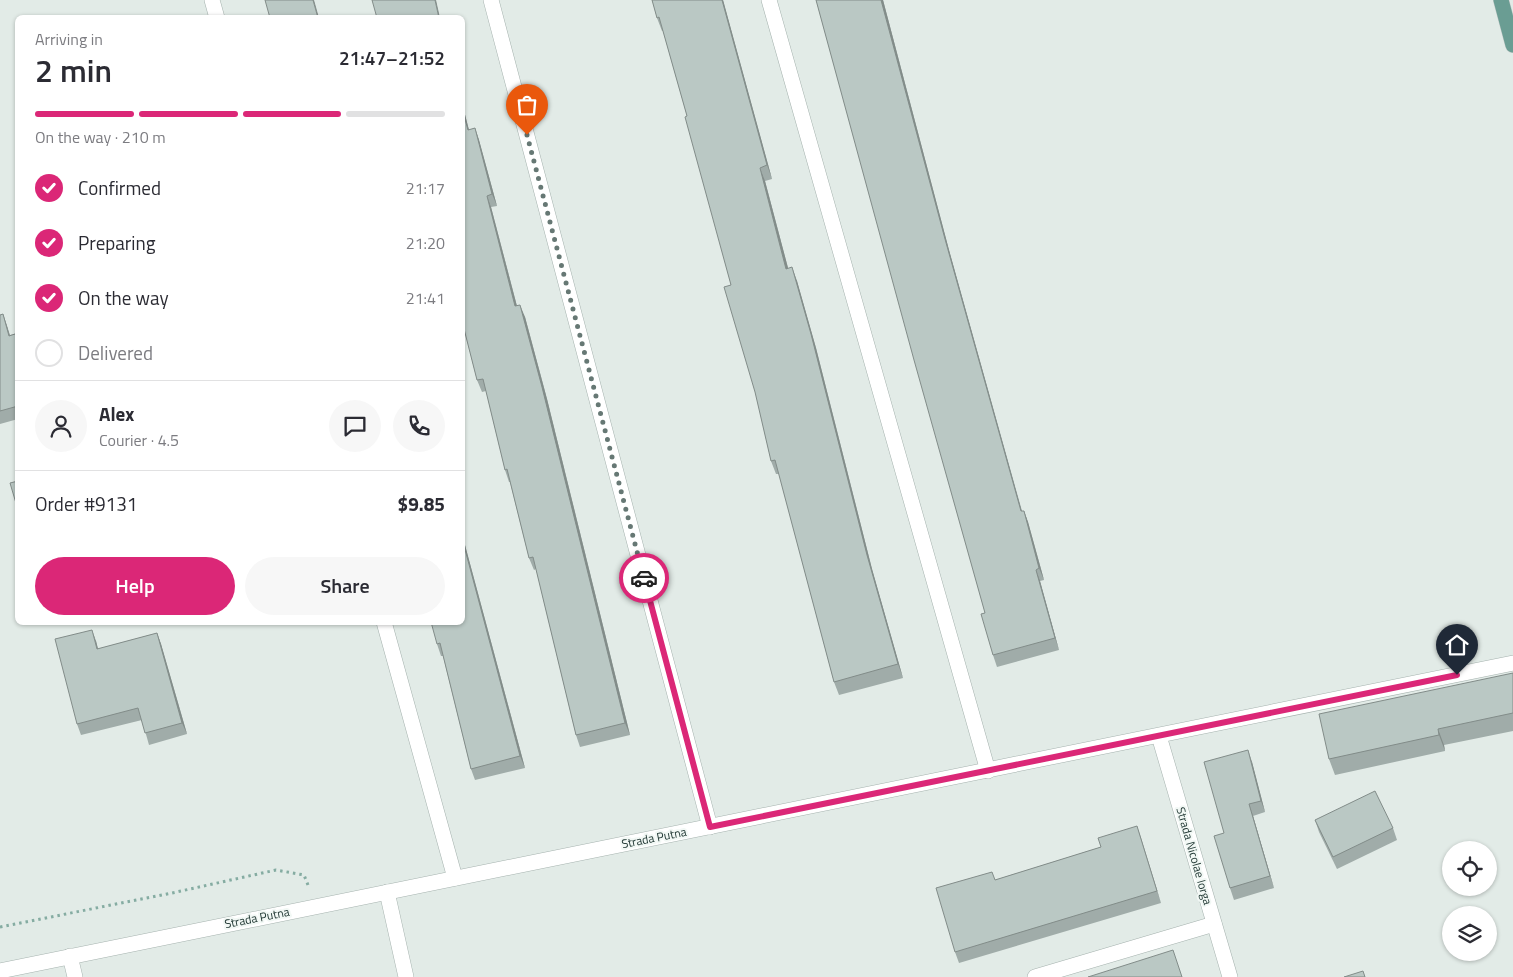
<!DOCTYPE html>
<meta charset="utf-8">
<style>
:root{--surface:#fff;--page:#f7f7f7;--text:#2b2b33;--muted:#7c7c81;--line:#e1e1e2;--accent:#db2777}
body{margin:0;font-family:"Titillium Web",sans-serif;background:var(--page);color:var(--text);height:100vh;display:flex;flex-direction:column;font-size:19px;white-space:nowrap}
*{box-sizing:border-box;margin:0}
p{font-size:16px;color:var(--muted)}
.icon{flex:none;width:28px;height:28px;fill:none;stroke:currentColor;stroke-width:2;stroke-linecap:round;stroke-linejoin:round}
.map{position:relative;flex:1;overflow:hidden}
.drawer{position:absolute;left:15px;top:15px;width:450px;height:610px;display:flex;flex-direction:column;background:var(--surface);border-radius:8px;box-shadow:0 1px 4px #0004}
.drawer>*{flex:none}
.buttons{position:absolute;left:1442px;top:841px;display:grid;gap:10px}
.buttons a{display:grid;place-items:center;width:55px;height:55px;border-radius:50%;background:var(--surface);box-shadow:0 1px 4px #0004;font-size:25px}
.pin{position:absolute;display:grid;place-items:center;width:42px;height:42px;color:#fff;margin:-51px -21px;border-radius:50% 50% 50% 0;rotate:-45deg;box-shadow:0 0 5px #0007}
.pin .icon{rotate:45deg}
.courier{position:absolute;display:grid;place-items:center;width:50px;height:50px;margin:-25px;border:4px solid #db2777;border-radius:50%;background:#fff;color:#222;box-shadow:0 1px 6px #0007}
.headline em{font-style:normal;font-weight:600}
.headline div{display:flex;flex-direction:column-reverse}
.headline{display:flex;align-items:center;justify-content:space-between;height:85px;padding:0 20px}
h1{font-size:32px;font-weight:600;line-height:38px}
.bar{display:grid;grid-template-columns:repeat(4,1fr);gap:8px 5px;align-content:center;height:60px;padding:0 20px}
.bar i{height:6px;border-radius:4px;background:var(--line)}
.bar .selected{background:var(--accent)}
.bar p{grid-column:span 4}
.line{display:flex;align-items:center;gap:12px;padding:0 20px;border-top:1px solid var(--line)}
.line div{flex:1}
.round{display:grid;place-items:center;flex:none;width:52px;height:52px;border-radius:26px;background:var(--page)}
ol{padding:0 20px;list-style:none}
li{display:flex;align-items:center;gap:15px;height:55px}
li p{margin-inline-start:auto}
li .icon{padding:5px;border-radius:50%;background:var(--accent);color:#fff;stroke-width:4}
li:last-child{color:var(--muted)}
li i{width:28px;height:28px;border:2px solid var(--line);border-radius:50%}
.button{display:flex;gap:10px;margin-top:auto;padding:10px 20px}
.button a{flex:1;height:58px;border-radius:30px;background:var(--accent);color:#fff;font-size:20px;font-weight:600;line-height:58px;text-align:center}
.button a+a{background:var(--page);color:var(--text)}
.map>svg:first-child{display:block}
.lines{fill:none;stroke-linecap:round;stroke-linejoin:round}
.minor-casing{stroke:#a5b2ae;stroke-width:16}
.major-casing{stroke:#c1c8c7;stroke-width:16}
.path{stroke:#85aca2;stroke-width:3;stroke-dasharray:2.5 4;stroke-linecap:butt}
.minor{stroke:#fff;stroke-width:15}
.major{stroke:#6a9d93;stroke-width:15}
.wall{fill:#a0aca9}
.shaded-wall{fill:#828c89}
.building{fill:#bac8c4;stroke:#828c89}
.done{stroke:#667874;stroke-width:5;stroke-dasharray:0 9}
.route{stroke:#db2777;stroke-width:6}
.labels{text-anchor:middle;stroke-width:4;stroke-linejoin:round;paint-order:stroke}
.street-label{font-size:12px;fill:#233a36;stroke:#f2f8f5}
</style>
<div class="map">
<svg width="1513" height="977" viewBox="0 0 1513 977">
<rect width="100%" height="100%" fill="#e2ebe7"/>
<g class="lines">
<g class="minor-casing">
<g id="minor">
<path d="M212,0L217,18"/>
<path d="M491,0L710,827"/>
<path d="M769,0L988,771"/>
<path d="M384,622L455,878"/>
<path d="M1159,736L1230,977"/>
<path d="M387,892L406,977"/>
<path d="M70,956L75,977"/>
<path d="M0,971L1513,663"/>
<path d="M1035,977L1214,924"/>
</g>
</g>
<g class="major-casing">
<path id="major" d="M1501,0L1513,45"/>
</g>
<path class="path" d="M0,927L172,893L276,870L304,875L308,885"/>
<use href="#minor" class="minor"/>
<use href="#major" class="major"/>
</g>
<g class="wall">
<path d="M652,0H723L772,179L765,181L788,268L797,281L816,348L872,569L903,678L839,695L834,682L779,474H776L771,461L731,285L687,116L663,31H662L657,18Z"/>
<path d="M816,0H883L949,250L1022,511H1024L1028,522L1044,580L1040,581L1059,650L997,667L993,655L985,613Z"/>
<path d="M462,103L469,130L475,128L479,140L497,206L491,207L517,306L525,317L547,399L630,735L580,747L576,735L536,569L534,570L529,558L510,482H509L505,470L486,391L482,392L477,380L462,321Z"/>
<path d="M3,314L10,335L18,333V419L0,424V315Z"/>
<path d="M462,534L525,768L475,780L471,769L443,656H441L437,644L462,622Z"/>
<path d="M157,633L161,644L187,734L149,745L142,720L81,735L77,724L96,641L98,649Z"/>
<path d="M1513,673V731L1444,745L1445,751L1335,775L1329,759Z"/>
<path d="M1252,762L1265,812L1253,816L1274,888L1234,900L1230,888Z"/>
<path d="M1315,820L1393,828L1397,840L1337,869L1319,832Z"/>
<path d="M1137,826L1161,903L959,963L955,952L995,880L1101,847Z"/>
</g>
<g class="shaded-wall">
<path d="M313,0H314L319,18H318Z"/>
<path d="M435,0H436L440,18H439Z"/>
<path d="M722,0H723L772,179L767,165Z"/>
<path d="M881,0H883L949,250L1025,523L1021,511L945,239Z"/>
<path d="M462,103L472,142L468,130L462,108Z"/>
<path d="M475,128L479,140L497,206L492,194Z"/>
<path d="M760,168L765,181L792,283L786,269Z"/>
<path d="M487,196L491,207L520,318L515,306Z"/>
<path d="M792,267L797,281L816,348L872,569L903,678L898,664L867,555Z"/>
<path d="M520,305L525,317L547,399L630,735L625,723Z"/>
<path d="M3,314L7,326L13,347L9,336Z"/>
<path d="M1024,511L1028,522L1044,580L1039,568Z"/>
<path d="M462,534L525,768L520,756L462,538Z"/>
<path d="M1036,570L1040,581L1059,650L1055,638Z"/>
<path d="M92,630L96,641L101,661L97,649Z"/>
<path d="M157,633L161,644L187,734L182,723Z"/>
<path d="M1438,729L1444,745L1445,751L1439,735Z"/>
<path d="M1248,750L1252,762L1265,812L1261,801Z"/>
<path d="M1249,804L1253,816L1274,888L1270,876Z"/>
<path d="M1137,826L1141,838L1161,903L1157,891Z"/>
</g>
<g class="building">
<path d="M265,0H313L318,18H270Z"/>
<path d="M372,0H435L439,18H377Z"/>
<path d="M652,0H722L767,165L760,168L786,269L792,267L811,334L867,555L898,664L834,682L775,460L771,461L755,392L724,287L731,285L685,117L687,116L659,17L657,18Z"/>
<path d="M816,0H881L945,239L1021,511H1024L1039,568L1036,570L1055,638L993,655L981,614L985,613L914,360Z"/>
<path d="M462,108L468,130L475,128L492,194L487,196L515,306L520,305L542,387L625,723L576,735L533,557L529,558L507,469L505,470L483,379L477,380L462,321Z"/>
<path d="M3,314L9,336L18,333V406L0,411V315Z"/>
<path d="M18,481V510L10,483Z"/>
<path d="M462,538L520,756L471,769L440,643L437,644L431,622H462Z"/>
<path d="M92,630L97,649L157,633L182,723L145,733L138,708L77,724L55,639Z"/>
<path d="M1513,673V713L1438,729L1439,735L1329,759L1319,714Z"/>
<path d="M1248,750L1261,801L1249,804L1270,876L1230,888L1214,836L1224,833L1204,762Z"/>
<path d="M1375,791L1393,828L1333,857L1315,820Z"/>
<path d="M1137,826L1157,891L955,952L936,888L992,872L995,880L1101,847L1098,838Z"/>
<path d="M1173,950L1182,977H1088Z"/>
<path d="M1363,971L1365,977H1344Z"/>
</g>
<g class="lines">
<path class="done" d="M527,135L644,578"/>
<path class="route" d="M644,578L710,827L1457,675"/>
</g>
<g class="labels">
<g class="street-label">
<text transform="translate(654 838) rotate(-11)" y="4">Strada Putna</text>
<text transform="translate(1194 856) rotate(74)" y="4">Strada Nicolae Iorga</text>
<text transform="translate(257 918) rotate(-11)" y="4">Strada Putna</text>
</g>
</g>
</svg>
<div class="buttons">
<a><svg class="icon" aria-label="locate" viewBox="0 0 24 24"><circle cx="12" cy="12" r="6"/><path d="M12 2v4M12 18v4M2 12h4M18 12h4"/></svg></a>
<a><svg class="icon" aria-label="layers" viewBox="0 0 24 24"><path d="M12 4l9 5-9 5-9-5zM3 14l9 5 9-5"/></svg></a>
</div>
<div class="pin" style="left:527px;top:135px;background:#ea580c"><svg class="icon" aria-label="bag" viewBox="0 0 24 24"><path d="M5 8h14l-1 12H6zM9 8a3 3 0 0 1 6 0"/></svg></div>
<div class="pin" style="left:1457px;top:675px;background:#1f2937"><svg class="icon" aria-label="home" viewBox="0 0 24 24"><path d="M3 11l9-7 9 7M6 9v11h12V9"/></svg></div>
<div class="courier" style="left:644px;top:578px"><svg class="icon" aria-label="car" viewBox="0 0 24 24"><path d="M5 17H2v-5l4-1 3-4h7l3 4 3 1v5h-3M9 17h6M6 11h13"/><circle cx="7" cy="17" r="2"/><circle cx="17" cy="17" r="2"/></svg></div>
<section class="drawer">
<div class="headline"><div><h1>2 min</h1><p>Arriving in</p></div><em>21:47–21:52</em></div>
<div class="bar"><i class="selected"></i><i class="selected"></i><i class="selected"></i><i></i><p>On the way · 210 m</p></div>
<ol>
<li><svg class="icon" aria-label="check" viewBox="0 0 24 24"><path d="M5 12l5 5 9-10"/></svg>Confirmed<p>21:17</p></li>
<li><svg class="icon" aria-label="check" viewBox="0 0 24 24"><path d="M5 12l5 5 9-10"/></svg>Preparing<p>21:20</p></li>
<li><svg class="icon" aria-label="check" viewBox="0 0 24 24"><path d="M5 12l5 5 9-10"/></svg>On the way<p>21:41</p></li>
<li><i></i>Delivered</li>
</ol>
<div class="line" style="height:90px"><a class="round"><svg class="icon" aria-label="person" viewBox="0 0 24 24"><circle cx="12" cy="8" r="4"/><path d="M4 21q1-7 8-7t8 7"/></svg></a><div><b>Alex</b><p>Courier · 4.5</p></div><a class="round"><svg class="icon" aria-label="chat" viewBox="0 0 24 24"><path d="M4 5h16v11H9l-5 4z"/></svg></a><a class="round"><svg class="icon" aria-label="phone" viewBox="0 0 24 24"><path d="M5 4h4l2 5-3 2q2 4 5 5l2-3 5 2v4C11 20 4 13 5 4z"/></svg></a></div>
<div class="line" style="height:65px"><div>Order #9131</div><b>$9.85</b></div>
<div class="button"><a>Help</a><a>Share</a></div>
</section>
</div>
